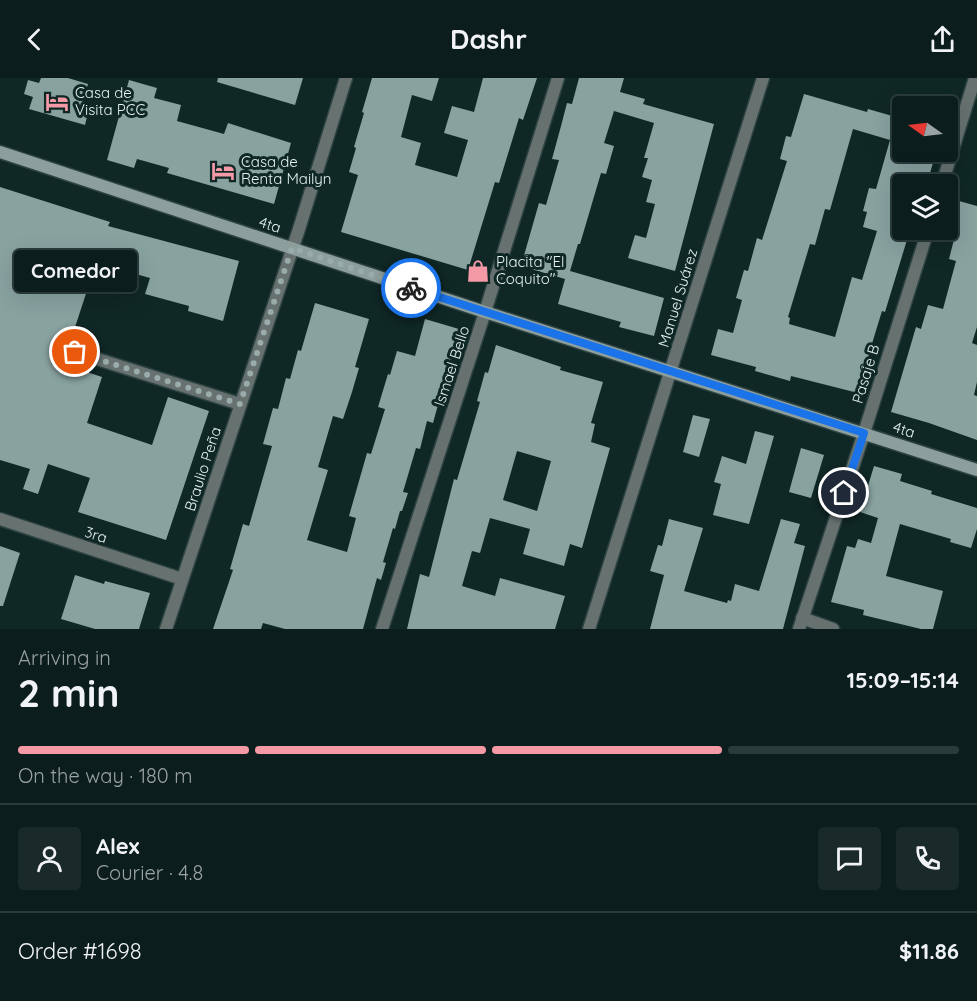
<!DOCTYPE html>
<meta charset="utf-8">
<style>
:root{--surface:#0b1d1c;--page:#192a29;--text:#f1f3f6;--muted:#9aa2a3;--line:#2b3b3b;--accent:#f49aa7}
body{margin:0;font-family:Quicksand,sans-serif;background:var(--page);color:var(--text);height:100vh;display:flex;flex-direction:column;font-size:22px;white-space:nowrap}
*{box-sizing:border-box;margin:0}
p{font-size:20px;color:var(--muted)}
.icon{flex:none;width:33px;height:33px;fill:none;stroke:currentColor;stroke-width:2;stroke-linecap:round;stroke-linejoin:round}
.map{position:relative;height:551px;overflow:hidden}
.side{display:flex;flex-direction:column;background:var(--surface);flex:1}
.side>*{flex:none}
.needle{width:39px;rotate:284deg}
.tools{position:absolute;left:892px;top:18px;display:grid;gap:12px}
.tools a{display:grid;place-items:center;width:66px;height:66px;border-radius:6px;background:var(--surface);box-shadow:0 6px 24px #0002,0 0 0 2px var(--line);font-size:30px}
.pin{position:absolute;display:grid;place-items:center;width:51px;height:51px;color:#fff;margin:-26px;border:3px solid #fff;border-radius:50%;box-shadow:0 2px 6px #0007}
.courier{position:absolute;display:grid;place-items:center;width:60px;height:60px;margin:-30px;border:4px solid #1a73e8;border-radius:50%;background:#fff;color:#222;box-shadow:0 2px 8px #0007}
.bubble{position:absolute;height:42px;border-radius:6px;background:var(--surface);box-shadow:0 6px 24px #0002,0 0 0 2px var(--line);font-size:20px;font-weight:800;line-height:42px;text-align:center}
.overview em{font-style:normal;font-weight:800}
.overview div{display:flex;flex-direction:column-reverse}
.overview{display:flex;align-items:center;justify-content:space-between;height:102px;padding:0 18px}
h1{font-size:39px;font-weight:800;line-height:45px}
.bar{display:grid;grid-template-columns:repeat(4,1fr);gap:9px 6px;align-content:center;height:72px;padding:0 18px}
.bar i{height:8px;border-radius:4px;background:var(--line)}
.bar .current{background:var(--accent)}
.bar p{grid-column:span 4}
.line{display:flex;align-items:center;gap:15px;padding:0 18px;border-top:2px solid var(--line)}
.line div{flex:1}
.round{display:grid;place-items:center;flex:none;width:63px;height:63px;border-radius:6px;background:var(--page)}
header{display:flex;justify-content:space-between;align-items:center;height:78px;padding:0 18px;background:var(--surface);font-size:27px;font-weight:800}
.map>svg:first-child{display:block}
.building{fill:#88a2a0;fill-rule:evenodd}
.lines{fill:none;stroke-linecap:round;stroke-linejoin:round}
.lane-casing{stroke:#2d4342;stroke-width:15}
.street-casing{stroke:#2d4342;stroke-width:15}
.secondary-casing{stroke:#2d4342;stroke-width:15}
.lane{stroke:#667170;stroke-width:12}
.street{stroke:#667170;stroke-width:12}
.secondary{stroke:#8d9f9d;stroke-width:12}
.done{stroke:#99abaa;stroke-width:6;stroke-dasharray:0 10.8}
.route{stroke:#1a73e8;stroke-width:8}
.labels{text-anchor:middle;stroke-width:6;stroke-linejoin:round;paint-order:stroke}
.poi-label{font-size:15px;fill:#e4f2f1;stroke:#0f2725;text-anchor:start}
.street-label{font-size:15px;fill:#e4f2f1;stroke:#0f2725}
</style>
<header><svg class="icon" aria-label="back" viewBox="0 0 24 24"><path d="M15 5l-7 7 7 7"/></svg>Dashr<svg class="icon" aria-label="share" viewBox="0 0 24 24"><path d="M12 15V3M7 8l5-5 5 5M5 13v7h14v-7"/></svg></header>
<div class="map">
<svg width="977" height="551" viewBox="0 0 977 551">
<rect width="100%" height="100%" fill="#0f2725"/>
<g class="building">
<path d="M41,0H68L88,6L81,29L89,31L85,47L29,31L33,19L24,16L28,2L39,5Z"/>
<path d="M218,0H303L295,27L217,4Z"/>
<path d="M372,0H439L432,23L412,17L401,59L421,65L415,87L457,99L468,62L444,55L452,28L474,34L483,0H537L523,42L519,40L499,105L495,104L468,192L341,154L358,97L349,94L356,70L354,69L364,35L362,34Z"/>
<path d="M579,0H624L620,14L645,21L643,26L714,46L675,193L628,180L635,157L646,160L655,126L646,124L652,102L642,99L648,80H644L654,45L614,33L604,65L614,68L606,96L601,95L580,166H578L570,193L664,220L654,258L619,249L621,244L558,226L565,201L521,188L539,125L546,127L559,82L552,81L561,48L567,25L572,26Z"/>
<path d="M129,2L157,10L154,20L181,27L177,43L224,56L228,45L291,65L274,126L167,95L169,90L137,81L134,90L107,82Z"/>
<path d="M804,16L867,34L868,31L896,39L898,32L903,33V74H936L927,106H903V152H910L885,234L882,233L874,259L858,315L791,298L790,303L755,293L756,289L711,277L718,251L733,255L742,222L736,220L744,192L748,193L757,160L762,162L787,83L780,81L786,58L791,59ZM853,51L890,62L876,111L869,110L863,133L867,134L863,149L877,153L862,202L852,199L835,259L789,246L790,240L788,239L810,166L815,167L825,131L830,132Z"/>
<path d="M0,109L110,144L108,148L239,183L223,243L188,233L189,228L145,216L150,200L96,185L63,286L102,299L87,345L152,367L168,319L209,333L166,462L78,434L90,400L48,386L38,416L23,411L30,391L0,382Z"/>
<path d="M959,123L977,128V249L972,265L977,267V304L974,317L977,318V362L929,345L891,334L916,249L921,251L928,227L943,231L956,183L949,181L959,142L954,141Z"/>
<path d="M315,225L369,241L355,289L359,290L352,314L343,341L333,338L318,389L328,392L307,462L347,474L356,440L349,438L367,375L371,376L385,331L378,329L388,296L390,297L397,273L415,278L425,241L459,251L433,345L427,343L420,371L416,370L403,414L408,415L402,433H400L395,451L393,450L383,484L386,485L381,502L377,500L363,551H285L263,545L261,551H213L233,492L230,491L243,446L249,448L272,368L263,366L273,330L278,331L286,300L290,301L298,272L301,273Z"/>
<path d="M496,267L561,289L560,292L603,304L591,345L595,346L591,364L610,370L582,470L570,466L564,488L523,476L530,451L490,440L480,475L472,473L462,508L495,518L500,500L565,518L555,551H407L420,496L429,499L454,401L457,402L480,324L477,323L485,294L488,295ZM517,373L551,383L537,433L503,422Z"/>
<path d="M693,337L710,341L699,379L683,374Z"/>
<path d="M755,353L774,358L749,446L713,437L721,406L714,404L722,378L746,386Z"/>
<path d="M801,370L824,377L811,420L789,414Z"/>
<path d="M874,388L902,396L900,403L932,413L931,416L977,430V451L971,470L950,464L951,461L900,446L886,498L943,513L933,551H921L863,537L864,532L831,524L847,468L855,470L858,461L871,465L878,440L860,434Z"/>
<path d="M669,441L703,450L684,513L727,525L728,522L731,523L735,506L759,513L781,441L800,446L794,465L805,468L783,551H650L664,497L650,493L658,467L662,468Z"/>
<path d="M0,468L20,475L3,528H0Z"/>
<path d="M75,497L104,506L105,503L150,515L139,551H95L61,541Z"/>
</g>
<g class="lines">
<g class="lane-casing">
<path id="lane" d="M75,274L240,326"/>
</g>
<g class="street-casing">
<g id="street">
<path d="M942,106L975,0"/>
<path d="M0,441L182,501"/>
<path d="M802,540L833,551"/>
<path d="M166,551L299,151L346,0"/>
<path d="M382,551L485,234L558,0"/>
<path d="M589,551L763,0"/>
<path d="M799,551L864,355L928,152"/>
</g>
</g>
<g class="secondary-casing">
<path id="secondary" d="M0,74L485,234L977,392"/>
</g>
<use href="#lane" class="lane"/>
<use href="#street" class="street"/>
<use href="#secondary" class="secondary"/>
</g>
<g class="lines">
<path class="done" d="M75,274L240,326L292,170L411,210"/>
<path class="route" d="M411,210L864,355L844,415"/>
</g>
<defs>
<g id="hotel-bare" transform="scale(1.8)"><path d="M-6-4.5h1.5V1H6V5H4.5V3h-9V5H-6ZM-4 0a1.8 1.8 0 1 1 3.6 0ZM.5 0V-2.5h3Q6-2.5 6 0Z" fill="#f49aa7" stroke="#0f2725" stroke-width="2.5" paint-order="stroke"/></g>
<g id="shop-bare" transform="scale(1.8)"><path d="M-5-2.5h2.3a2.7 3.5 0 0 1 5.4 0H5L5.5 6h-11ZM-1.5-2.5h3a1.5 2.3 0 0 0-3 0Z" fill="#f49aa7" stroke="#0f2725" stroke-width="2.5" paint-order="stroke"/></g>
</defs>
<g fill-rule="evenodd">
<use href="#hotel-bare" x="57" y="24"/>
<use href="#hotel-bare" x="223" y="93"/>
<use href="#shop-bare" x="478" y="193"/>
</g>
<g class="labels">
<g class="poi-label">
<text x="75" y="20">Casa de<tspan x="75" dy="17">Visita PCC</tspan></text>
<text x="241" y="89">Casa de<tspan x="241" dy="17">Renta Mailyn</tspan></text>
<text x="496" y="189">Placita "El<tspan x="496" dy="17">Coquito"</tspan></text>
</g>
<g class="street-label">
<text transform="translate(270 147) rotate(18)" y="5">4ta</text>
<text transform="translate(678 220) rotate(-73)" y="5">Manuel Suárez</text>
<text transform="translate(452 288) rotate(-72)" y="5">Ismael Bello</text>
<text transform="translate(866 296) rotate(-73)" y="5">Pasaje B</text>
<text transform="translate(904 352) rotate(18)" y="5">4ta</text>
<text transform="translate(203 391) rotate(-72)" y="5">Braulio Peña</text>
<text transform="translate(96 457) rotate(18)" y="5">3ra</text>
</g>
</g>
</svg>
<div class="tools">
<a><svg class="needle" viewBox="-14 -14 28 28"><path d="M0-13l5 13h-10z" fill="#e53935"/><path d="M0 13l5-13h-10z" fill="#9aa2a3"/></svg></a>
<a><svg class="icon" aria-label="layers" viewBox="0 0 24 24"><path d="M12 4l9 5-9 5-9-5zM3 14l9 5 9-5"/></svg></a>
</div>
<div class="pin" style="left:75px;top:274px;background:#ea580c"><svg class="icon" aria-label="bag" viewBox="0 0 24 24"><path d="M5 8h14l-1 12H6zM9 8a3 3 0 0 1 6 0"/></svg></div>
<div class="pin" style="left:844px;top:415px;background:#1f2937"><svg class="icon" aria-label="home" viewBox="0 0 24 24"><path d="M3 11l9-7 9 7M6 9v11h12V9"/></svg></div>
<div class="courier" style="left:411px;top:210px"><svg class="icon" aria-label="bike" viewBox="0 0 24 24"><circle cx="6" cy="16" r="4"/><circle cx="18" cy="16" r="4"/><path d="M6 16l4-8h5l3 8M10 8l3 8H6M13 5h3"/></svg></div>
<div class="bubble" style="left:14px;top:172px;width:123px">Comedor</div>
</div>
<section class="side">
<div class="overview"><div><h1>2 min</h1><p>Arriving in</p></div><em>15:09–15:14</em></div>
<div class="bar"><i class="current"></i><i class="current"></i><i class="current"></i><i></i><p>On the way · 180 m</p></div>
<div class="line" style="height:108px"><a class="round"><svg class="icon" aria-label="person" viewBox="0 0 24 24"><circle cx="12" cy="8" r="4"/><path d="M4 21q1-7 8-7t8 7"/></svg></a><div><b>Alex</b><p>Courier · 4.8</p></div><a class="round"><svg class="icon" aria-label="chat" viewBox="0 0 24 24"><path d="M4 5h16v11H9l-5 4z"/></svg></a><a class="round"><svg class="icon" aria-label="phone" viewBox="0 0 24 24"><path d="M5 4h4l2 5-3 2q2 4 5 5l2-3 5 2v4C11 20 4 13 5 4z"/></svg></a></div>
<div class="line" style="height:78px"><div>Order #1698</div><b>$11.86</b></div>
</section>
